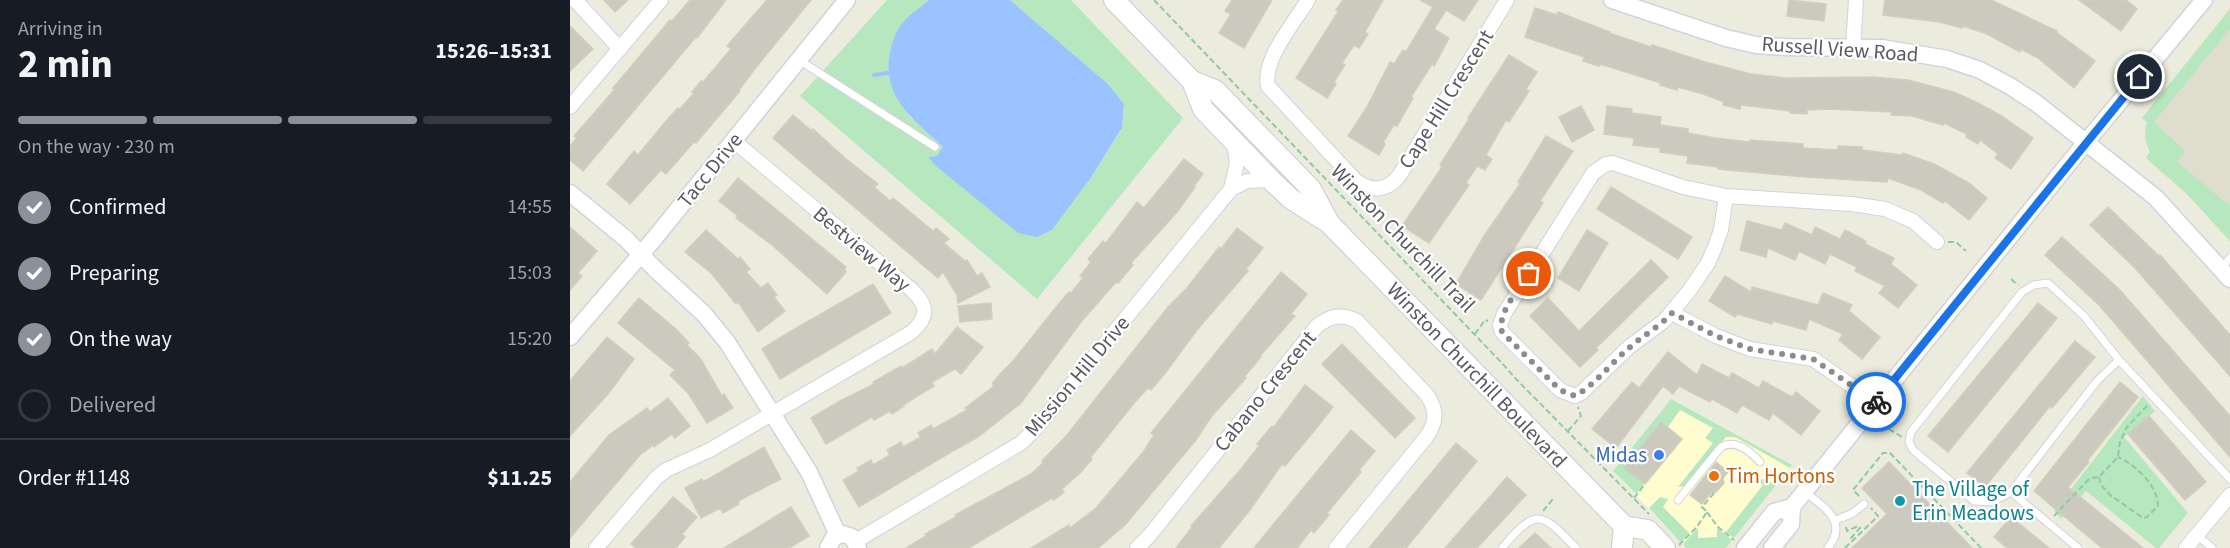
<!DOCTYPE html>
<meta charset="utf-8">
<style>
:root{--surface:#171b24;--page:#20242c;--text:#f1f3f6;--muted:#9ea1a6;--line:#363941;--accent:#8c9099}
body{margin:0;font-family:"Source Sans 3",sans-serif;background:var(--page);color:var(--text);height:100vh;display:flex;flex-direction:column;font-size:22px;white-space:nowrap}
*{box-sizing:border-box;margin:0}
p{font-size:20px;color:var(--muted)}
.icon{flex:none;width:33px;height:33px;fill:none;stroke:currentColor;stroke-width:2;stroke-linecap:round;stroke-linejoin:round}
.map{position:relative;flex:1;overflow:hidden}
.side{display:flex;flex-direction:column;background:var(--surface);width:570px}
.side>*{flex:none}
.pin{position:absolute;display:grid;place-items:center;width:51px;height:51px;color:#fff;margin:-26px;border:3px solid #fff;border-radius:50%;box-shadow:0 2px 6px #0007}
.courier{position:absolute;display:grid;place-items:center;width:60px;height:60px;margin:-30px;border:4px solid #1a73e8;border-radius:50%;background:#fff;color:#222;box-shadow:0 2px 8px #0007}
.head em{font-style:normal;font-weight:700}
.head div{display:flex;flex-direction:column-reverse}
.head{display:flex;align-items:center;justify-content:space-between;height:102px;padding:0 18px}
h1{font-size:39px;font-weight:700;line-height:45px}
.bar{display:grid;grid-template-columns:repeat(4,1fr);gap:9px 6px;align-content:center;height:72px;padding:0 18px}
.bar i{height:8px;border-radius:4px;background:var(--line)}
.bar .current{background:var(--accent)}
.bar p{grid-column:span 4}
.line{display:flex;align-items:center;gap:15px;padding:0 18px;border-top:2px solid var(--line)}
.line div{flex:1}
ol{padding:0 18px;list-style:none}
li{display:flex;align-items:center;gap:18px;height:66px}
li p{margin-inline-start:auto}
li .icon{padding:6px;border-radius:50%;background:var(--accent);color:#fff;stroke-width:4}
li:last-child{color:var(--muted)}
li i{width:33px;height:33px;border:3px solid var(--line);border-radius:50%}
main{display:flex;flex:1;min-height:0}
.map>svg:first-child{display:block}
.commercial{fill:#fffcd0}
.education{fill:#dfdece}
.green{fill:#b7e7bf}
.water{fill:#9bc3ff}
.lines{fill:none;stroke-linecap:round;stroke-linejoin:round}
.stream{stroke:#9bc3ff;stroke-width:4}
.building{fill:#cccabf;stroke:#d1cebc;stroke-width:1.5}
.service-casing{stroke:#d1d3da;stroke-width:9}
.minor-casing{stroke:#d1d3da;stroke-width:16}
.tertiary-casing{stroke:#d1d3da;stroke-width:19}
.secondary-casing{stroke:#c9cbd4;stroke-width:22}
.path{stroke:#90c8a8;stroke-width:2;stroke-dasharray:6 3;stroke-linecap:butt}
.service{stroke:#fff;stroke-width:7}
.minor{stroke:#fff;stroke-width:14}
.tertiary{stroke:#fff;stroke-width:16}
.secondary{stroke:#fff;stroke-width:20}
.done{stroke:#8b8d8d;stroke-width:6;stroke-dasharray:0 10.8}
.route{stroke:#1a73e8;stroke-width:8}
.shop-dot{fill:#3f7fe0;stroke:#fff;stroke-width:2}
.food-dot{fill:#e8710a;stroke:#fff;stroke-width:2}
.culture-dot{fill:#0f9aa8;stroke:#fff;stroke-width:2}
.labels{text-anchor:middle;stroke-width:4.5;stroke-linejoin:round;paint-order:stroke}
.street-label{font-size:21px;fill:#575a61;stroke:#fff}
.shop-label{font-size:21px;fill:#366cbe;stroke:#fff;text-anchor:end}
.food-label{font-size:21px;fill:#c56008;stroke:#fff;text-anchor:start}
.culture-label{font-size:21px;fill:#0d838f;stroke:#fff;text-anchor:start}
</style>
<main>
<section class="side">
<div class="head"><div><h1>2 min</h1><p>Arriving in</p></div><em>15:26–15:31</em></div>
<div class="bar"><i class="current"></i><i class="current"></i><i class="current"></i><i></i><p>On the way · 230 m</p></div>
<ol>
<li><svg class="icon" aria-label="check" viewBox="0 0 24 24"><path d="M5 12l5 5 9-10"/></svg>Confirmed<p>14:55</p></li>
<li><svg class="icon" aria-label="check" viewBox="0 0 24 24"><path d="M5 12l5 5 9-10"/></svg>Preparing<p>15:03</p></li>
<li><svg class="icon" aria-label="check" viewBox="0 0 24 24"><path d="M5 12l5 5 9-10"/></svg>On the way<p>15:20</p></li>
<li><i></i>Delivered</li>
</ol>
<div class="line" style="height:78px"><div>Order #1148</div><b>$11.25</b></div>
</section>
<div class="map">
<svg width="1660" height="548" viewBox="0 0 1660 548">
<rect width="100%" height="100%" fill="#ececde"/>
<path class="commercial" d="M1101,399L1222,465L1156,548H1116L1043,471Z"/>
<path class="education" d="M1660,9V241L1618,195L1576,158L1580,152L1576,143L1575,135L1577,122L1572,118Z"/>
<g class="green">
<path d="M317,0H359L332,23L339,116L373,147L367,156L482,230L520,179L552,129L554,104L538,84L440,0H501L613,118L467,299L230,96Z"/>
<path d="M1660,9V29L1584,122L1615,151L1607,162L1660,206V241L1618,195L1576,158L1580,152C1575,141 1574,133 1577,122L1572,118Z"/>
<path d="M1573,396L1585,411L1554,437L1618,513L1589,548H1586L1516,491L1491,519L1484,511Z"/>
<path d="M1101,399L1222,465L1220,468L1165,437H1156L1115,486L1108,487L1143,443L1135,438L1143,428L1110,410L1098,427L1091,422L1055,468L1074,484L1066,494L1043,471Z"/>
<path d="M1194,479L1206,485L1164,538L1156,532L1193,485L1188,480Z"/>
<path d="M1090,497L1098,499L1093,507L1119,533L1111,543L1079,508Z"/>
<path d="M1128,528V538L1147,537V528L1162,540L1156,548H1116L1113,544Z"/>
</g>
<path class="water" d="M359,0H440L538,84L554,104L552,128L520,179L482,230L467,237L448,233L366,166L358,157L367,156L373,147C347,123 314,99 319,60C321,46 323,36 331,25C338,15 350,8 359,0Z"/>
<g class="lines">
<path class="stream" d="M304,75L324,72"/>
</g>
<g class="building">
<path d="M34,0H58L45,12Z"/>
<path d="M120,0H156L127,38L126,37L13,171L0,160V146L7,138L4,136L45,89L43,88L100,20L102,21Z"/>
<path d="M197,0H241L184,70L169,90L170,91L126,143L124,142L96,174L91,170L60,204L37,184L64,151L68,155L96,121L108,108L110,109L124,93L122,92L131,81L133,82L161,49L157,46Z"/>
<path d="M662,0H702L674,48L649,33L661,14L655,11Z"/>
<path d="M773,0H813L795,32L798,34L789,48L784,45L772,63L775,65L764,82L766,84L757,98L726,78L768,12L766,10Z"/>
<path d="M850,0H908L894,21L876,10L864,29L879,38L864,66L862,64L841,97L843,98L827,126L824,125L813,142L815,144L809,155L778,136L797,107L820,62L824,64L833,50L836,52L863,7Z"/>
<path d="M1219,0L1256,4L1254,21L1217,16Z"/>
<path d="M1315,0H1421L1487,31L1486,32L1525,61L1504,88L1468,58L1451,49L1450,52L1417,34L1393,26L1392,28L1370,22L1313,15Z"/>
<path d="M1509,0H1556L1567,9L1551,31Z"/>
<path d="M965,8L987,15L988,12L1040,32L1039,33L1081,47L1082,45L1135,62L1181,74L1216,78L1302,77L1338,80L1384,92L1406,102L1430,115L1463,138L1441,169L1425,158L1428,154L1410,140L1408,144L1396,137L1397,134L1374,123L1373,125L1342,116L1321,115L1322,112L1261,109L1237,110V114L1220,113V111L1171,105L1170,109L1153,105L1154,102L1133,94L1108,87L1107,90L1090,85L1091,83L1030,64L1029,66L1013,61L1014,57L955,37Z"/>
<path d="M0,26L23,49L0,71Z"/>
<path d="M939,55L967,72L956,89L959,91L939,122L936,120L916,155L922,159L915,170L907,166L896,183L899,185L859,243L832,226L872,167L870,165L899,119L898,118Z"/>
<path d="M1011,106L1024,130L1002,142L989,117Z"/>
<path d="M1037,106L1062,109L1061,113L1091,117L1090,125L1118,129V133L1145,138L1180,142V140L1233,144V148L1268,150V146L1292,147V150L1333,155V153L1364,164L1399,183L1417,198L1399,220L1375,201L1373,203L1351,190L1318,178L1317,182L1236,177L1148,169V167L1117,163L1118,156L1090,152V148L1063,145L1064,138L1034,134Z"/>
<path d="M223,115L242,131L243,129L276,159L308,184L304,187L320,201L323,198L363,231L366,228L379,239L374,243L395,261L397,260L407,276L412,273L420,287L388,303L387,295L373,272L368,278L203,138Z"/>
<path d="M976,136L1003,151L970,201L973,203L911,300L886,284L914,236L950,184L948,182Z"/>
<path d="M614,159L633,174L624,186L625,187L608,211L561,263L563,265L548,283L546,282L511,322L451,403L408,437L381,452L289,507L273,480L289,471L287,468L301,460L303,465L320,455L317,450L331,442L333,447L351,437L348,433L361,425L363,429L397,410L395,408L424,386L422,384L430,374L443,361L487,306L499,292L501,293L513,278L510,276L521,262L518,259L533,241L536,243L567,202L574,208Z"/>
<path d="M168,178L276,267L274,269L276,272L257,294L202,245L166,218L168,216L149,201Z"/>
<path d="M1041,187L1122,237L1108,259L1027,209Z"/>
<path d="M1538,207L1589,256L1590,255L1660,335V376L1564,267L1520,225Z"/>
<path d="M1177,221L1212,230L1215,223L1242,235L1245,227L1270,239L1275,230L1296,241L1295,244L1324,258L1321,264L1347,285L1328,308L1309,293L1315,286L1285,271L1287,267L1260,254L1255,264L1229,251L1225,260L1198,248L1196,257L1170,250Z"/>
<path d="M0,227L27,251L8,273L12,276L0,290Z"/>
<path d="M667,228L693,248L676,269L678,271L627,330L596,372L581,390L578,388L565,402L520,458L522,459L510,473L492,489L494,492L484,500L482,498L399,548H336L356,536L355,534L386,517L385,515L461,474L473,463L472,461L497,435L598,307L617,288L649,247L651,249Z"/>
<path d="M136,230L168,259L170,257L180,269L176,272L191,288L198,283L207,295L204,297L215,311L188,332L168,302L166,304L141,273L115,252Z"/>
<path d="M1017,230L1038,243L1009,291L988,278Z"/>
<path d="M1492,237L1550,290L1660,416V457L1529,305L1475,255Z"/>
<path d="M1081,260L1098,277L1026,348L1028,350L1010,367L960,316L978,298L1009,331Z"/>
<path d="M711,272L737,294L721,314L725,316L690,356L691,357L674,377L676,378L641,417L626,440L555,525L528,548H461L499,525L500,528L526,508L574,451L584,435L581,433Z"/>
<path d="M1155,276L1181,292L1182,287L1248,305L1253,293L1282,305L1279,311L1310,337L1292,359L1269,340L1273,334L1239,319L1236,330L1203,321L1202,324L1167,314L1165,317L1139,301Z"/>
<path d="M303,284L321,313L210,379L192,349L223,330Z"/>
<path d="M69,298L107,330L119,343L117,345L130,358L152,396L154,394L163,408L137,423L118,393L100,375L105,370L48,323Z"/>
<path d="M421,303L422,319L390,322L388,306Z"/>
<path d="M1468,303L1487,318L1378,452L1358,436Z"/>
<path d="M387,327L413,347L391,374L385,369L362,382L364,386L333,405L334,406L322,414L320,411L304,420L302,417L256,444L241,418L270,401L304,384L303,382L331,366L332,368L362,349L365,354Z"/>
<path d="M37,337L64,359L38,394L0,436V381Z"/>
<path d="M1505,341L1525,357L1482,408L1480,406L1415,487L1397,473Z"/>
<path d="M772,344L845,418L825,438L752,364Z"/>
<path d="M1098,352L1127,375L1132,364L1159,378L1162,373L1189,388L1193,381L1222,397L1226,392L1250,411L1231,435L1203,413L1199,420L1172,405L1167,413L1142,399L1140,402L1109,386L1103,394L1093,386L1046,448L1022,429L1062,382L1069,388Z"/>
<path d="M1550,382L1568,397L1517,461L1519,462L1498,487L1573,548H1532L1464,491Z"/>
<path d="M735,385L763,407L749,425L715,466L712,464L680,510L649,548H606L622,527L621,526L671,469L689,446L687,444L702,426L703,428Z"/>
<path d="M98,398L120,426L105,438L102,434L84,447L83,445L70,455L0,538V482L39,435L77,408L80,412Z"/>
<path d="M1579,416L1636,482L1615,500L1558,434Z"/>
<path d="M1091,422L1112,439L1075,484L1054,468Z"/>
<path d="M781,430L805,451L789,470L791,472L757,513L759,515L744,533L741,530L727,548H684Z"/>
<path d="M886,443L907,461L836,548H799Z"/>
<path d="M194,447L211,479L168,501L169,504L153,513L150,508L131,518L115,488L132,479L133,482Z"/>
<path d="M1146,462L1158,472L1153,478L1154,483L1146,492L1141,493L1132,504L1120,495Z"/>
<path d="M1319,462L1402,548H1282L1317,514L1292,488Z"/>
<path d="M937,477L956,495L907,548H875Z"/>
<path d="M103,497L127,517L112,534L115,537L106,548H66L61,544Z"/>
<path d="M221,507L239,536L219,548H154Z"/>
<path d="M1441,517L1479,548H1437L1424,537Z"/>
<path d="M965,533L981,548H949Z"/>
</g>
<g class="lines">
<g class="service-casing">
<g id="service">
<path d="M229,60L365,147"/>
<path d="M1651,269L1660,258"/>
<path d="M1549,360L1527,381L1441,492L1422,502L1404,501L1343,450L1339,442L1341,432L1452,292L1464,285L1478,283L1514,316L1549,360L1660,479"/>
<path d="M1234,492C1254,506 1279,522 1258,548"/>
<path d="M1441,492L1508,548"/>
<path d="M1108,500L1151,447C1165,439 1180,451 1190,462"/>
<path d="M1264,521L1283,513L1294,504"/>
<path d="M1627,535L1642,548"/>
<path d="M932,548C967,507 971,512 1006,548"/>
</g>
</g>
<g class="minor-casing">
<g id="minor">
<path d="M5,0L50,49"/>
<path d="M738,0C724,23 692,60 698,86L785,180C801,192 816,192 829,176L937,0"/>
<path d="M1283,48L1286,0"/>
<path d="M0,107L91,0"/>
<path d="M661,189L667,163L664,141"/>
<path d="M1156,196L1151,230L1145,247L1138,263L1119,291L1094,321L1059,347L1011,393L1005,396L990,390L932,332L930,325L934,314L1023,173L1036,164L1043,163L1113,187L1156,196L1282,204L1315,209L1343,221L1367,242"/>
<path d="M1102,313L1146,336L1180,349L1243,359L1306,403"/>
<path d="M286,541L451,443L466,428L661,189L677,181L701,180"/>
<path d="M26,548L86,478L96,470L140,450L342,332C359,316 358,306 342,290L164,141"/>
<path d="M567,548L580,535L747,326C760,316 771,313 787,321L857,395C867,410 867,421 857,436L766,548"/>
<path d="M1616,548L1660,495"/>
</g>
</g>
<g class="tertiary-casing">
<g id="tertiary">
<path d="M1042,0L1156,38L1186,45L1215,47L1312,48L1377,59L1410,70L1440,86L1466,103L1585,197L1660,279"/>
<path d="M0,193L56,239L84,268L134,314L157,342L239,472L268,535"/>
<path d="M0,337L84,239L277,0"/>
<path d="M258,548L264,537L273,534L282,537L288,548"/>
<path d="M1175,548L1204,512L1222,507L1503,158L1634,0"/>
<path d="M1202,548L1221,524L1222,507"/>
</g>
</g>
<g class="secondary-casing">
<g id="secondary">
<path d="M544,0L622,81L633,109L701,180L721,199L759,223L1054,526L1078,530L1095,548"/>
<path d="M622,81L645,90L741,189L758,221"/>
<path d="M1052,548L1054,526"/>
</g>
</g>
<g class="path">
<path d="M584,0L930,361L947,380L1079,514"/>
<path d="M1378,242H1386L1396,251"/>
<path d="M1441,279L1448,285"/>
<path d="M905,334L915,320L918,321"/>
<path d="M1319,429L1332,437"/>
<path d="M998,431L1011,416L1008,407"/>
<path d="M1529,477L1531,485L1540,495L1573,518L1577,517L1588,506C1588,486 1566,465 1548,457"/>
<path d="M1289,496L1283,490L1313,453H1320L1411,548"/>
<path d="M1064,498L1075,484"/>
<path d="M973,511L983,499"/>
<path d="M1137,512L1148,527L1164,540"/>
<path d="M1484,516L1520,478L1529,477L1548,457L1550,442L1557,427L1579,404"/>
<path d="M1276,527L1277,531L1288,526L1290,528L1281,538L1283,540"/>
<path d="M1109,545L1126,528L1137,512L1132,507L1144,493"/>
<path d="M1275,548L1308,516L1301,508"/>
</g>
<use href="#service" class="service"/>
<use href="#minor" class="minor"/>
<use href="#tertiary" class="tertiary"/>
<use href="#secondary" class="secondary"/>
</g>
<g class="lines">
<path class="done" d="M959,274C949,289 927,313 932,332L990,390L1005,396C1025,385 1040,364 1058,349C1072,336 1089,327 1102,313L1146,336L1180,349L1243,359L1306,402"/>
<path class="route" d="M1306,402L1570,77"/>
</g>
<circle class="shop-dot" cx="1089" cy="455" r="6"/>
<circle class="food-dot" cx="1144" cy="476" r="6"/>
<circle class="culture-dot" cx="1330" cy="501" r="6"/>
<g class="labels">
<g class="street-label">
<text transform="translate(1270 49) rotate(4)" y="7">Russell View Road</text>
<text transform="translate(876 99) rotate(-58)" y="7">Cape Hill Crescent</text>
<text transform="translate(140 170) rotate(-51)" y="7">Tacc Drive</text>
<text transform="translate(833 238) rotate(46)" y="7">Winston Churchill Trail</text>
<text transform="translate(292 249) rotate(40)" y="7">Bestview Way</text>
<text transform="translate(907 375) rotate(46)" y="7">Winston Churchill Boulevard</text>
<text transform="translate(507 376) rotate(-50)" y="7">Mission Hill Drive</text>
<text transform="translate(695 391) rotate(-51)" y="7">Cabano Crescent</text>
</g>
<g class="shop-label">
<text x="1077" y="462">Midas</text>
</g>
<g class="food-label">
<text x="1156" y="483">Tim Hortons</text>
</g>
<g class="culture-label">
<text x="1342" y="496">The Village of<tspan x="1342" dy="24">Erin Meadows</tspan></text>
</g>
</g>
</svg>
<div class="pin" style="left:959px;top:274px;background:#ea580c"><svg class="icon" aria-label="bag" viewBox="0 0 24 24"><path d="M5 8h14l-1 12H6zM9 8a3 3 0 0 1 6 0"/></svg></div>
<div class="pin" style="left:1570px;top:77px;background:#1f2937"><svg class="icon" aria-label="home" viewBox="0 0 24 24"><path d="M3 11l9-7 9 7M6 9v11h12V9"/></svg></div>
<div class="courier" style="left:1306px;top:402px"><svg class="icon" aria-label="bike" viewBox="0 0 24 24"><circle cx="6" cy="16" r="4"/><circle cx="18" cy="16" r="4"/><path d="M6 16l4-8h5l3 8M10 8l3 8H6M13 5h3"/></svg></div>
</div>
</main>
